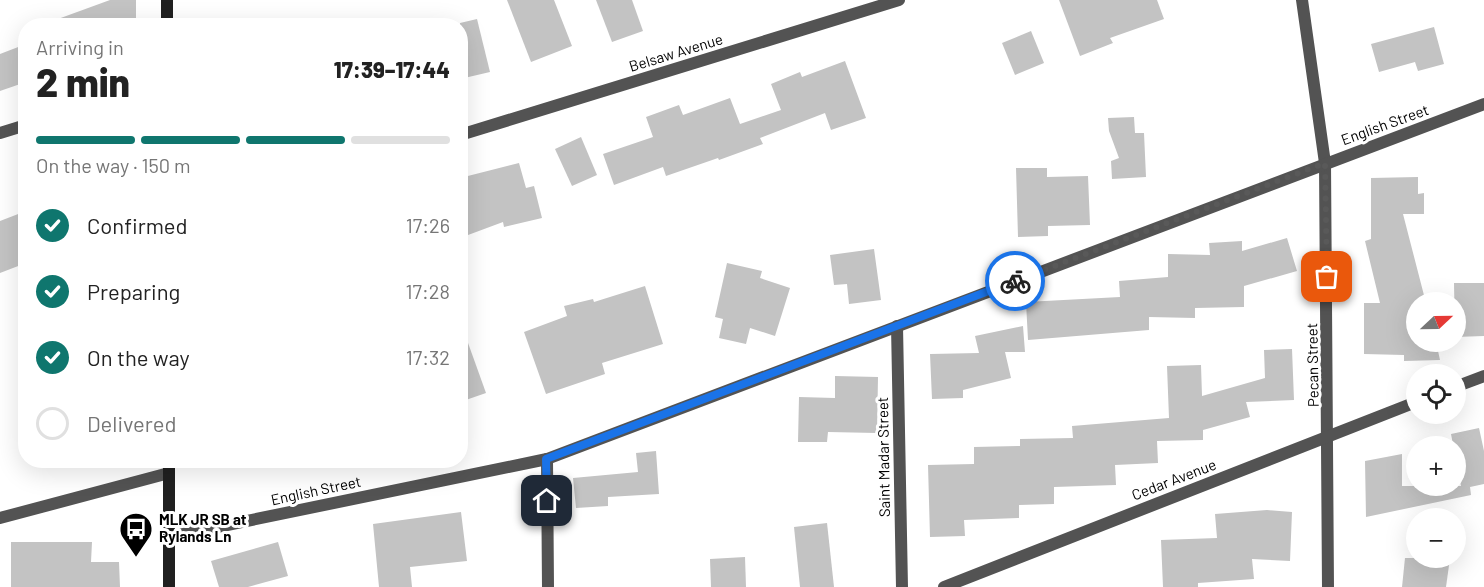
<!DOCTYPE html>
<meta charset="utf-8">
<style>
:root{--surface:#fff;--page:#f6f6f6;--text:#222;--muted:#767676;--line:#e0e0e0;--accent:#0f766e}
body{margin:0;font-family:Barlow,sans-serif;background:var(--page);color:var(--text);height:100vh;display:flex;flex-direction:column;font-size:22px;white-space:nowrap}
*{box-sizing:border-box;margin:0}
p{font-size:20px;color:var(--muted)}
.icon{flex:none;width:33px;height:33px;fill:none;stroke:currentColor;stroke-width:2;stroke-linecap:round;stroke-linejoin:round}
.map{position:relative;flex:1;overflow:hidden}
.details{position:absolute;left:18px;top:18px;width:450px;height:450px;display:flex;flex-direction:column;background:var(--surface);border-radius:24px;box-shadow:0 6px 24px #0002}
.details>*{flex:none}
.needle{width:39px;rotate:68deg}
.tools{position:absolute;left:1406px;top:292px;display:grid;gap:12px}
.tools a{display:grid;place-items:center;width:60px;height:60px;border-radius:50%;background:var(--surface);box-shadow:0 6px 24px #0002;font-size:30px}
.pin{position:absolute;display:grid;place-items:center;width:51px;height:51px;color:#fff;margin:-26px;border-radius:12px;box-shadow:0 3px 9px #0006}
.courier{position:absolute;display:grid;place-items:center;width:60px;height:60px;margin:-30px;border:4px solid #1a73e8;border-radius:50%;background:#fff;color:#222;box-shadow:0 2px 8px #0007}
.head em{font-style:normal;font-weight:800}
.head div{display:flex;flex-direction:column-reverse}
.head{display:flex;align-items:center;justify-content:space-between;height:102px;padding:0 18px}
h1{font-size:39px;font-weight:800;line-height:45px}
.bar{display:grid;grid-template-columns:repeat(4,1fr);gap:9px 6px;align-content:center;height:72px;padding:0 18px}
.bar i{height:8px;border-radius:4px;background:var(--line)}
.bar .active{background:var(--accent)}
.bar p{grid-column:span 4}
ol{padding:0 18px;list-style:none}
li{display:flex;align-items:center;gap:18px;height:66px}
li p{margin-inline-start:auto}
li .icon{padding:6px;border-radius:50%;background:var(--accent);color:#fff;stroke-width:4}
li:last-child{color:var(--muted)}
li i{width:33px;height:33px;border:3px solid var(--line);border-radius:50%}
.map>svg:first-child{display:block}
.building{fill:#c3c3c3}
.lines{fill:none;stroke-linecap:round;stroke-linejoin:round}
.street{stroke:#535353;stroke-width:12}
.secondary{stroke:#202020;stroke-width:12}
.done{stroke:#595959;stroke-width:6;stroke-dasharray:0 10.8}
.route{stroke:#1a73e8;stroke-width:8}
.labels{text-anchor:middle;stroke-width:6;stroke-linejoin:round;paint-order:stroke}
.street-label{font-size:15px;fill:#000;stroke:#fff}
.poi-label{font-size:15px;font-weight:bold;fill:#000;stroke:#fff;text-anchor:start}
</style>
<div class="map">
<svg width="1484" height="587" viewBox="0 0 1484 587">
<rect width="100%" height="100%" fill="#fff"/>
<g class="building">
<path d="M110,0H136V20L119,26H47V23Z"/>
<path d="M507,0H554L572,46L531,62Z"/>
<path d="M596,0H632L643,31L612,42Z"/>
<path d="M1059,0H1157L1164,19L1110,38L1113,43L1080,56Z"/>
<path d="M477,19L490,72L460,79V23Z"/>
<path d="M1434,27L1444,64L1418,71L1415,62L1379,72L1371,44Z"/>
<path d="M1031,31L1044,63L1015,75L1002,43Z"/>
<path d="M26,44V82L0,91V54Z"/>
<path d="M845,61L866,118L831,130L825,113L760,138L763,144L719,160L718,158L666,176L663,167L614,185L603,154L653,137L646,117L679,105L683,115L730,98L740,124L781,110L771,84L800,72L802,77Z"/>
<path d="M1134,117L1135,133H1144L1146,177L1112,179L1111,161L1119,158L1109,131L1108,118Z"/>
<path d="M581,137L597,175L572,186L555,149Z"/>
<path d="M519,163L526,188L534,186L542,218L504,227L503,222L460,238V178Z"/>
<path d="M1016,168H1047V177L1088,176L1090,225L1048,226V236L1018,237Z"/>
<path d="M1418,177V194L1424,193V214H1403L1426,303H1416V342H1436L1440,360L1404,361V355L1364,354V303H1380L1365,241L1371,239V178Z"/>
<path d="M26,211V263L0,273V221Z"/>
<path d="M1287,238L1297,271L1244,286V307L1195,308V318L1149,317V330L1028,340L1026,302L1120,297L1119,281L1168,277V254L1210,255L1209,243L1242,241V251Z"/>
<path d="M874,249L881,300L849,304L847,284L834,285L830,255Z"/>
<path d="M727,263L762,271L760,278L790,288L775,336L750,328L746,344L719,338L723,319L715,317Z"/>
<path d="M1454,283H1484V336L1455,337Z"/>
<path d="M645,286L663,344L602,363L605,374L546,394L524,332L567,316L564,306L593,299L594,302Z"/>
<path d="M1023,326L1025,352H1005L1011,378L963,390V398L932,399L930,354L979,353L975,336Z"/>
<path d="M460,329H463L486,393L460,402Z"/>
<path d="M1292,349L1294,400L1246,402L1250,417L1203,430V440L1157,441L1158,463L1115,465L1116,485L1054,487V504L1019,505V518L964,520L965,536L930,537L928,465L974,464V447L1020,446V439L1073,438L1072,426L1169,418L1167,366L1201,365L1202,396L1265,378L1264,350Z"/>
<path d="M835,376L878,377L877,433L828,432L827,442H798L799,397L835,398Z"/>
<path d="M1479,428L1484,451V484L1470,487L1471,495L1366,517L1365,461L1402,454V486H1461L1451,434Z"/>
<path d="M656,451L659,494L608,497V506L576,508L573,478L638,472L636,453Z"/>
<path d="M1267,510L1292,512L1290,561L1252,559L1254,579L1198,583V587H1163L1161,540L1217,538L1215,514Z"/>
<path d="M461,512L467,561L410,567L412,587H379L373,524Z"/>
<path d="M827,523L834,587H800L794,527Z"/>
<path d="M11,542H92L91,562H119L120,587H11Z"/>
<path d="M278,542L288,576L248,587H219L211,561Z"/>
<path d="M745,557L746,587H711L710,559Z"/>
<path d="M1405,558H1450L1446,587H1402Z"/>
</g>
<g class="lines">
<g class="street">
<path d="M1302,0L1325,163L1328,587"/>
<path d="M0,133L26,125"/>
<path d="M460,135L899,0"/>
<path d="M897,326L902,587"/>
<path d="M1455,387L1484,376"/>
<path d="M547,459L548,587"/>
<path d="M0,518L169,473"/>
<path d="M169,537L547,459L1484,104"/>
<path d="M944,587L1416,402"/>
</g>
<g class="secondary">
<path d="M167,0V26"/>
<path d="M169,587V460"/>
</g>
</g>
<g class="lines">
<path class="done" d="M1015,281L1325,163L1327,277"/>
<path class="route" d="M547,501L546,459L1015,281"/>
</g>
<defs>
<g id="bus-pin" transform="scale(1.725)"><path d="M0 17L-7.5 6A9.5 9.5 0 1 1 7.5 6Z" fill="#000" stroke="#fff"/><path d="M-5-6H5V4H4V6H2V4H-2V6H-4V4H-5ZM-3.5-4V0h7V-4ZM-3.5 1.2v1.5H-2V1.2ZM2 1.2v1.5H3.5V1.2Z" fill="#fff"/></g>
</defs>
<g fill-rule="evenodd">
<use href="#bus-pin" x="136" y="529"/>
</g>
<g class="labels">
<g class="street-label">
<text transform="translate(676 53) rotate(-17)" y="5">Belsaw Avenue</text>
<text transform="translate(1385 125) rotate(-20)" y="5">English Street</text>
<text transform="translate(1313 365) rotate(-91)" y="5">Pecan Street</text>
<text transform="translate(884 457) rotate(-91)" y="5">Saint Madar Street</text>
<text transform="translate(1174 480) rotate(-21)" y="5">Cedar Avenue</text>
<text transform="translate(316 491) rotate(-12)" y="5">English Street</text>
</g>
<g class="poi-label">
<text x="159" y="525">MLK JR SB at<tspan x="159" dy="17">Rylands Ln</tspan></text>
</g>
</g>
</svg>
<div class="tools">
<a><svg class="needle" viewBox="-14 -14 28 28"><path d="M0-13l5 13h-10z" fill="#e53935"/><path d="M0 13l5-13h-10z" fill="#767676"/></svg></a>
<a><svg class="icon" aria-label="locate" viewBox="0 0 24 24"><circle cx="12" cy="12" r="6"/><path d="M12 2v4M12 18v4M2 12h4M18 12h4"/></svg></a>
<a>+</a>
<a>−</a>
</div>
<div class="pin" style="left:1327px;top:277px;background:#ea580c"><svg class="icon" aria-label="bag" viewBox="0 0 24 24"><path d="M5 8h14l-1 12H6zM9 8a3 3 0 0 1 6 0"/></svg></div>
<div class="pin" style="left:547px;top:501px;background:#1f2937"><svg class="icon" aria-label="home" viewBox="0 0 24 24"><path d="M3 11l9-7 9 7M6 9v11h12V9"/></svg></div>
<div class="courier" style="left:1015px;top:281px"><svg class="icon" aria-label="bike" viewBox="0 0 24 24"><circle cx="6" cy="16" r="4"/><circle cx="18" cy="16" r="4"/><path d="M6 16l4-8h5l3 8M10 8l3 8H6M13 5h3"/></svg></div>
<section class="details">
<div class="head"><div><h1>2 min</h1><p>Arriving in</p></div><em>17:39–17:44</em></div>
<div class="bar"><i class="active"></i><i class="active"></i><i class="active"></i><i></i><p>On the way · 150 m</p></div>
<ol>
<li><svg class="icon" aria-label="check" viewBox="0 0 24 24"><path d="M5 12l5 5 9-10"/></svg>Confirmed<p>17:26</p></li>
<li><svg class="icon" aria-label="check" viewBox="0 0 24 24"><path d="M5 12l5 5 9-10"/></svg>Preparing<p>17:28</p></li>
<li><svg class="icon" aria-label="check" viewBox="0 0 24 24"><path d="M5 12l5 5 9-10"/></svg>On the way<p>17:32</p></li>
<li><i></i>Delivered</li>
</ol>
</section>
</div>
